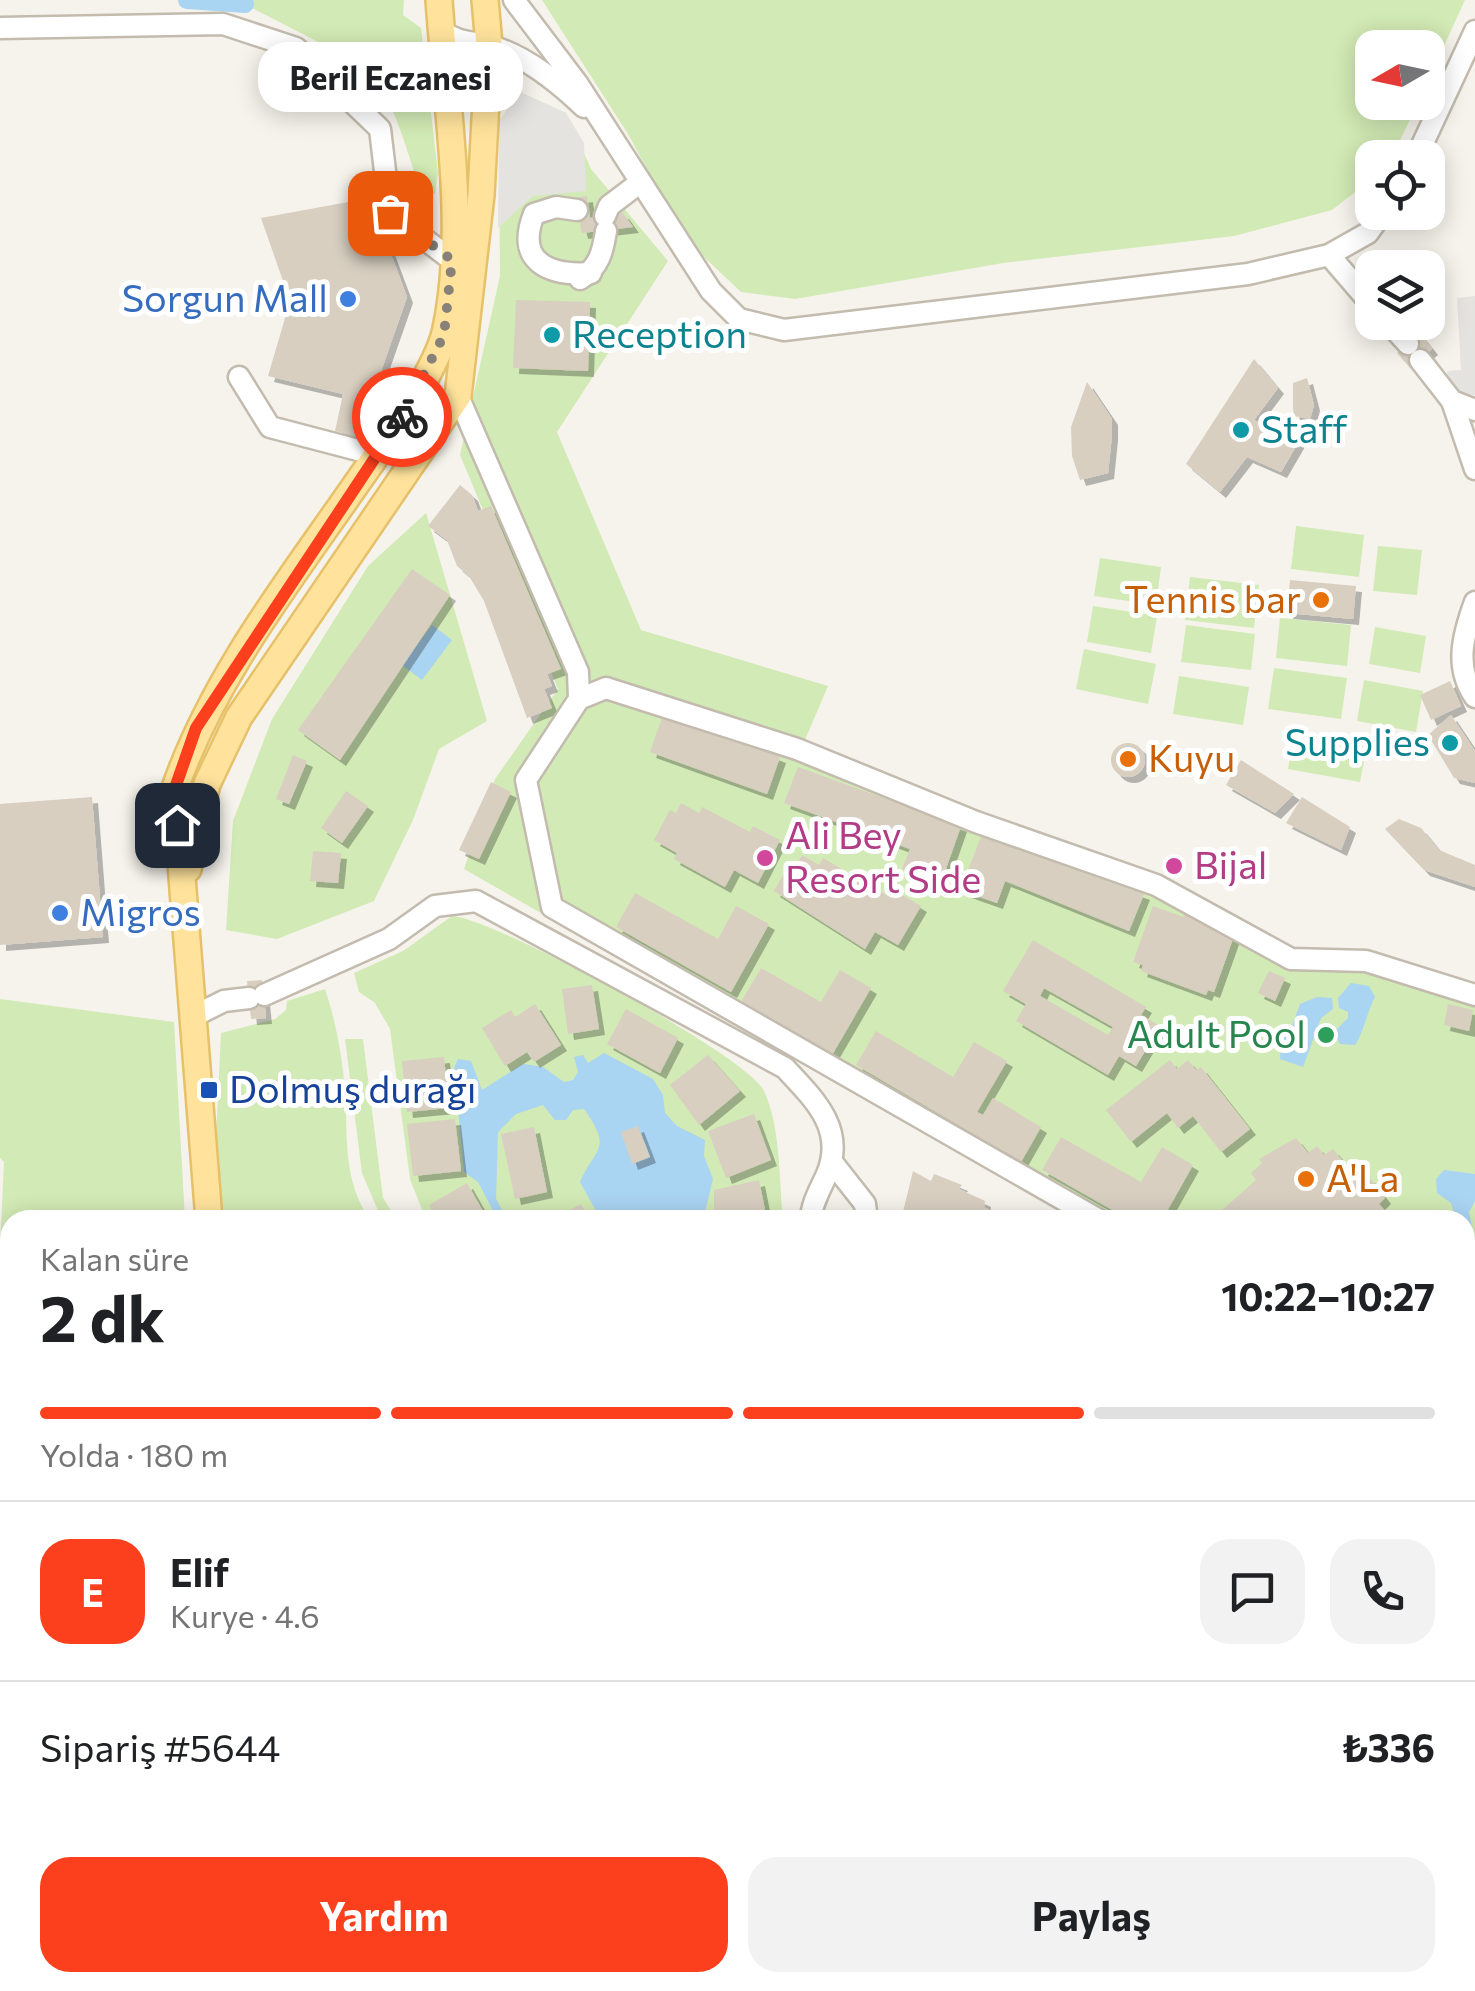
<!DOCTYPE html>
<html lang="tr">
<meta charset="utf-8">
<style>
:root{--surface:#fff;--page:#f2f2f2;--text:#202124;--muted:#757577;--line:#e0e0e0;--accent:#fc3f1d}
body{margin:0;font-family:Commissioner,sans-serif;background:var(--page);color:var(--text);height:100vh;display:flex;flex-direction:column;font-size:38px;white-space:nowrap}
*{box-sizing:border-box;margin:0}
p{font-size:32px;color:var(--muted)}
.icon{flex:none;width:55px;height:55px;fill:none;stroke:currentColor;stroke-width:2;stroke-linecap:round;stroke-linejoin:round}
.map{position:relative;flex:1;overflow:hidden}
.side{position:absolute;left:0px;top:1210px;width:1475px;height:782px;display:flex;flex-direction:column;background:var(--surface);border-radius:30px 30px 0 0;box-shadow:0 5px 25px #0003}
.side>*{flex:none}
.needle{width:65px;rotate:261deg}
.controls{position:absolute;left:1355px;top:30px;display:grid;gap:20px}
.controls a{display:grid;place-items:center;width:90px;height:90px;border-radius:20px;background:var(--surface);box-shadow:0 5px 25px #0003;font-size:50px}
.pin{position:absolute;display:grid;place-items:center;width:85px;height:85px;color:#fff;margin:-42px;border-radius:20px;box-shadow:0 5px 15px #0006}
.courier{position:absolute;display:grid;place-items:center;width:100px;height:100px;margin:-50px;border:8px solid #fc3f1d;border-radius:50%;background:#fff;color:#222;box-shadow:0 2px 12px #0007}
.bubble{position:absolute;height:70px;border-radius:30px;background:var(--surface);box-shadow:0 5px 25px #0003;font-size:32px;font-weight:700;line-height:70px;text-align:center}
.head em{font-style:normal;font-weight:700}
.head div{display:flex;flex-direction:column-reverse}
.head{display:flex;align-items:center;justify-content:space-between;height:170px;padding:0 40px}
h1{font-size:65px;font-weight:700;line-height:75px}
.bar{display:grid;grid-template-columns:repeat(4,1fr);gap:15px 10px;align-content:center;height:120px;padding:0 40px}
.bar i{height:12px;border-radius:8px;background:var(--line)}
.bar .selected{background:var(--accent)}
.bar p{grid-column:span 4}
.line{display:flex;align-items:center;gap:25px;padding:0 40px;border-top:2px solid var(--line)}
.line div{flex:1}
.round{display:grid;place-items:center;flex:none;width:105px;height:105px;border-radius:30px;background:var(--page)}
.action{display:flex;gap:20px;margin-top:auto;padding:20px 40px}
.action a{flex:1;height:115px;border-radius:30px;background:var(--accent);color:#fff;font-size:40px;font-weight:700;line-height:115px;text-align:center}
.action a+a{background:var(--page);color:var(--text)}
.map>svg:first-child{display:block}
.green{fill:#d2eab5}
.sand{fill:#f9efc9}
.parking{fill:#e5e3e0}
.water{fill:#a9d4f2}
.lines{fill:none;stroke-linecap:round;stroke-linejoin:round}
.canal{stroke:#a9d4f2;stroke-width:18}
.building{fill:#d8cfc1;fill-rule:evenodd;filter:url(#shadow)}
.minor-casing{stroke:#c2bbae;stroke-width:25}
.major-casing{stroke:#e6c16a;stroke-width:30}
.minor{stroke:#fff;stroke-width:20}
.major{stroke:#ffe39c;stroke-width:25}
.done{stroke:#878178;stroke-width:10;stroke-dasharray:0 18}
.route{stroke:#fc3f1d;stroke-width:12}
.shop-dot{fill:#3f7fe0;stroke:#fff;stroke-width:4}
.culture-dot{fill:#0f9aa8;stroke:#fff;stroke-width:4}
.food-dot{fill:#e8710a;stroke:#fff;stroke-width:4}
.hotel-dot{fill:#d1479c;stroke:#fff;stroke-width:4}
.leisure-dot{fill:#2e9e5b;stroke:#fff;stroke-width:4}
.transit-dot{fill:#1a4fb4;stroke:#fff;stroke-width:4}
.labels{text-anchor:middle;stroke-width:10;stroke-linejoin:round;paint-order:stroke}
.shop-label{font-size:38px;fill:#366cbe;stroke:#fff;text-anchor:end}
.culture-label{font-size:38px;fill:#0d838f;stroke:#fff;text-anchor:start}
.food-label{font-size:38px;fill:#c56008;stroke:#fff;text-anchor:start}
.hotel-label{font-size:38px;fill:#b23c85;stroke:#fff;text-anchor:start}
.leisure-label{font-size:38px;fill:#27864d;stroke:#fff;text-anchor:end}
.transit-label{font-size:38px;fill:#164399;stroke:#fff;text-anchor:start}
</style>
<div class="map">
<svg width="1475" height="1991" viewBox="0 0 1475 1991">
<defs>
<filter id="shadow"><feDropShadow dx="6" dy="6" stdDeviation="0" flood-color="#0004"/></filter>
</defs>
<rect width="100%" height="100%" fill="#f6f3ec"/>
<g class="green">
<path d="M246,0H404L403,15L421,28L438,173L435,194L420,189C409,158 400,122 384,93C367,60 279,24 245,4Z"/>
<path d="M542,0H1465L1428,81V48H1372V102L1418,103L1392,157L1372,158V179L1332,210L1234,236L1003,263L795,299L741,292L684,238L628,134Z"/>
<path d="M520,92L566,113L591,169L668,261L557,432L641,630L828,686L799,754L1158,894L1287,964L1369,971L1475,1001V1606L1465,1602V1220H1077L464,869L495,779L558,689L460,455L500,276L499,121Z"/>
<path d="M426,513L487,721L439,749L413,820L374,901L277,939L226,930L233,821L272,719L368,566Z"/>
<path d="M1296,526L1364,535L1359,577L1291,569Z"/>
<path d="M1378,546L1422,550L1417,595L1373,591Z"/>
<path d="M1100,558L1161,567L1156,605L1094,596Z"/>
<path d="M1190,577L1259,585L1254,628L1185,620Z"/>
<path d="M1093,606L1157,616L1151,653L1087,642Z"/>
<path d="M1280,618L1351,625L1347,666L1276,658Z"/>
<path d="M1186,625L1255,634L1251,670L1181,662Z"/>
<path d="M1375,627L1426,636L1420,673L1369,664Z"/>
<path d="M1084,649L1156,664L1148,704L1076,689Z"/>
<path d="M1274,668L1347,678L1341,719L1268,709Z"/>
<path d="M1179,676L1249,687L1243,725L1173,714Z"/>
<path d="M1364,680L1423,691L1416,732L1357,721Z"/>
<path d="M1294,733L1367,746L1360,782L1288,769Z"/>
<path d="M452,916C492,917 748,1056 764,1091C781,1128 779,1180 783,1220H426L410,1179L390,1029L375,1003L359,992L354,973L403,951Z"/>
<path d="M325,989C336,1022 342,1055 345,1090C348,1136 342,1179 370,1220H221L216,1138L221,1033L275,1019L286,1010L287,1001Z"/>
<path d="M0,999L174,1022L185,1220H10V1251L0,1250L4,1162L0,1158Z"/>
<path d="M345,1039H363L383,1198L397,1220H382L362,1173Z"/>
<path d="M0,1280H10V1687L0,1631Z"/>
<path d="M10,1963V1982L119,1983L125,1991H0V1974Z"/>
<path d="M389,1983L901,1982L915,1991H388Z"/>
</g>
<path class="sand" d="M1475,1853V1991H1395L1398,1983L1465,1982V1868Z"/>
<g class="parking">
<path d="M520,92L566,113L584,143L586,191L533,196L498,228L499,121Z"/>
<path d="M1475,296V395H1451L1447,371L1461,370L1457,298Z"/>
</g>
<g class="water">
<path d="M432,625L452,640L422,680L402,665Z"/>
<path d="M1351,983L1369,986L1375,997C1367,1012 1363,1034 1355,1045L1340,1044L1334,1032L1348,1018V1012L1339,1008L1338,998Z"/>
<path d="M1317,997L1332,998L1333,1009L1321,1018L1303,1067L1280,1059L1282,1035L1291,1029L1300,1004Z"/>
<path d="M604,1053L653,1079L663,1095L665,1113L677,1126L705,1140L704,1156L713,1179L703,1220H601L580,1182C596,1146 613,1150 584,1109L573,1110L566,1120H555L543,1105L516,1114L498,1132L496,1199L506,1217L498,1220L478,1182L464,1172L454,1068L458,1059L471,1061L482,1090L523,1064L543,1067L564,1082L573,1080L578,1072L574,1057L583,1055L588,1063Z"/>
<path d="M1444,1170L1475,1174V1201L1469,1212L1475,1243L1465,1234V1220H1456L1451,1203L1437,1193L1436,1179Z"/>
</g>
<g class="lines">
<path class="canal" d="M187,0L245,4"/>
</g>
<g class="building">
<path d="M587,196L590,218L623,213L633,227L582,233L574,198Z"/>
<path d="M370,198L407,297L358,437L335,431L343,394L268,376L290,301L261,218Z"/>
<path d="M516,300L590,302L588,371L513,368Z"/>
<path d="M1420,334L1432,349L1410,368L1397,353Z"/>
<path d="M1254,359L1278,388L1254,420L1299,441L1281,472L1247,457L1220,492L1186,464Z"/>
<path d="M1307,378L1314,405L1310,419L1294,416L1293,408V383Z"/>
<path d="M1087,382L1112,419V435L1108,473L1080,480L1072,456L1071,427Z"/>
<path d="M460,485L472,495L478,511L491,506L561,669L547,674L552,686L544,689L552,708L527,718L484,601L469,576L457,566L447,540L428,526Z"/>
<path d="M412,569L450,595L340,760L298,730Z"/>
<path d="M1290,580L1356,586L1353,619L1287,613Z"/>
<path d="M1450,681L1461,706L1431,720L1420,695Z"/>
<path d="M663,715L780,757L767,794L650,752Z"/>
<path d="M1451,715L1475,751V783L1454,778L1428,735Z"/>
<circle cx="1128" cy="760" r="17"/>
<path d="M293,755L307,761L289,804L276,799Z"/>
<path d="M1241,760L1294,794L1275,813L1226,785Z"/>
<path d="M798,767L961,826L941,883L902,869L910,849L784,803Z"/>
<path d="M491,782L511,792L479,859L459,850Z"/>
<path d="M346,791L368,806L342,843L321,828Z"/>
<path d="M92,797L103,937L0,945V804Z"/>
<path d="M1302,797L1350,827L1341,850L1286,823Z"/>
<path d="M681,803L699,813L702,807L750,832L753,826L780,840L758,883L734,870L725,887L674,859L677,853L654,840L670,810L676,813Z"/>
<path d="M1399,819L1421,828L1439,850L1475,865V887L1424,870L1385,829Z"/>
<path d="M981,837L1144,894L1129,931L1005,881L997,903L960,890Z"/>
<path d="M313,851L341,853L338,883L310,881Z"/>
<path d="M802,855L819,865L823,858L888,896L892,889L921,906L898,945L875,932L865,949L774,891L791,862L797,865Z"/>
<path d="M635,893L718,939L736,906L769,924L731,992L616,927Z"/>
<path d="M1153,906L1183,917L1185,912L1234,936L1214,992L1208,990L1206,995L1141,971L1143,965L1133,962Z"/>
<path d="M1033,940L1146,1007L1141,1015L1160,1026L1136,1066L1119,1056L1108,1075L1016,1021L1026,1004L1003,991ZM1044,988L1113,1027L1108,1035L1040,996Z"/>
<path d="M761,968L821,1002L840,970L871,988L832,1055L741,1002Z"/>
<path d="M1269,971L1285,978L1275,1001L1258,993Z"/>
<path d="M262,980L266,1018L251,1019L247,981Z"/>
<path d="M592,985L599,1029L568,1034L562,989Z"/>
<path d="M535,1004L561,1045L534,1062L527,1052L505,1066L482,1028L511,1010L515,1017Z"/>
<path d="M1448,1004L1473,1010L1469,1031L1444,1025Z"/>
<path d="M626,1009L678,1038L660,1073L607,1044Z"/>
<path d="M876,1031L953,1077L974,1042L1007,1061L977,1112L983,1115L993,1098L1041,1127L1021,1162L856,1065Z"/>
<path d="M708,1055L740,1091L699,1125L670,1085Z"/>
<path d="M444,1057L449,1108L407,1112L402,1061Z"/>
<path d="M1170,1060L1177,1069L1188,1060L1196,1070L1201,1067L1250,1129L1221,1152L1193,1116L1178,1128L1167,1113L1131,1142L1106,1110Z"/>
<path d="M754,1114L771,1160L726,1178L708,1131Z"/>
<path d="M455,1119L461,1171L413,1176L407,1124Z"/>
<path d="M638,1126L650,1157L632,1164L621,1132Z"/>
<path d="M534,1127L547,1192L515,1199L501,1134Z"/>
<path d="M1061,1137L1141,1182L1162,1147L1193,1165L1162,1220H1130L1042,1170Z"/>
<path d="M1296,1138L1308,1153L1317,1146L1324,1155L1333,1149L1361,1183L1369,1177L1385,1198L1379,1204L1393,1220H1211L1256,1180L1251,1173L1262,1163L1259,1159Z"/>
<path d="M913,1171L931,1181L934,1174L962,1185L959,1189L985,1201L984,1207L1006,1220H901Z"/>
<path d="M759,1180L767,1220H714V1190Z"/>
<path d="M467,1183L488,1220H437L429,1205Z"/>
<path d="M581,1204L589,1220H551Z"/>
<path d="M1336,1982H1375L1371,1991H1331Z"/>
<path d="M1401,1982H1447L1462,1991H1397Z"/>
</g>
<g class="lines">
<g class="minor-casing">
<g id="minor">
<path d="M514,0L577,83L711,291L739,319L784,330L1248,274L1329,255L1368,233L1383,212"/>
<path d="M0,28L223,24L296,48L380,129L390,213L452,260"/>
<path d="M441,30C459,44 471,41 491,46C526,56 559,83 584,107"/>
<path d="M1416,158L1475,31"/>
<path d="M577,210L556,207L534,214C515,262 549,276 591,273"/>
<path d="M605,216L609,206L638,184"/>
<path d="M1329,255L1372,305"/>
<path d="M580,279C599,268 603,251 606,231"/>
<path d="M1388,322L1408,344"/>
<path d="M1420,360L1452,401L1475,410"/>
<path d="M239,377L270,427L377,455"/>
<path d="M458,396L578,672L579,699L526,780L552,907L1099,1220"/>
<path d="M1452,401L1475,469"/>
<path d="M1475,602C1463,635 1454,667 1475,697"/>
<path d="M579,699L606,688L797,749L976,822L1156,885L1291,959L1366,961L1475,995"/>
<path d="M264,995L389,939L435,906L476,901L785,1068C814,1099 846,1129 827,1174C821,1188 811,1204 811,1220"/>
<path d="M194,1016L224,1001L249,998"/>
<path d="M832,1162L865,1204L867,1220"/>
<path d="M1465,1595L1475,1600"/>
</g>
</g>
<g class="major-casing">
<g id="major">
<path d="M188,869L207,784L239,717L458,396L481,195L489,45L485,0"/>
<path d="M209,1220L175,788C214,676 290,580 357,483C382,448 435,373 445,333C468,232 446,103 439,0"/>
<path d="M235,1991V1982"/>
</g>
</g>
<use href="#minor" class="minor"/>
<use href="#major" class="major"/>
</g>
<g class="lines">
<path class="done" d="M390,213L452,260L444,335L402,417"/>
<path class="route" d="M177,825L175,788L196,728L402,417"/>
</g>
<g class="shop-dot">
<circle cx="348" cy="299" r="10"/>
<circle cx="60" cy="913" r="10"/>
</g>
<g class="culture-dot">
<circle cx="552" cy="335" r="10"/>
<circle cx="1241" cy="430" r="10"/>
<circle cx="1450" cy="743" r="10"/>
</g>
<g class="food-dot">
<circle cx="1321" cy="600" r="10"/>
<circle cx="1128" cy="759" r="10"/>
<circle cx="1306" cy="1179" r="10"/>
</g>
<g class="hotel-dot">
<circle cx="765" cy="858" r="10"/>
<circle cx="1174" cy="866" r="10"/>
</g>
<circle class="leisure-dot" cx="1326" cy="1035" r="10"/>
<rect class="transit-dot" x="199" y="1080" width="20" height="20" rx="5"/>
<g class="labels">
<g class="shop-label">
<text x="328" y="312">Sorgun Mall</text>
<text x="80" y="926" text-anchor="start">Migros</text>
</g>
<g class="culture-label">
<text x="572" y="348">Reception</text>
<text x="1261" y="443">Staff</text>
<text x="1430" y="756" text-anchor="end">Supplies</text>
</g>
<g class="food-label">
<text x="1301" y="613" text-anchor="end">Tennis bar</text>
<text x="1148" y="772">Kuyu</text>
<text x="1326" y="1192">A'La</text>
</g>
<g class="hotel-label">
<text x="785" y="849">Ali Bey<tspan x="785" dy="44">Resort Side</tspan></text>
<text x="1194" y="879">Bijal</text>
</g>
<g class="leisure-label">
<text x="1306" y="1048">Adult Pool</text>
</g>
<g class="transit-label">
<text x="229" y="1103">Dolmuş durağı</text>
</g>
</g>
</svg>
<div class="controls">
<a><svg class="needle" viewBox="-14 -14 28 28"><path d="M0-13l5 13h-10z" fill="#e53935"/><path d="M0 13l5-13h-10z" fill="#757577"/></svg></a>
<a><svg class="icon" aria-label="locate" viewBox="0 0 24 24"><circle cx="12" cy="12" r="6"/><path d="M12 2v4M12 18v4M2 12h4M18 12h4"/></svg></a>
<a><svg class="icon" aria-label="layers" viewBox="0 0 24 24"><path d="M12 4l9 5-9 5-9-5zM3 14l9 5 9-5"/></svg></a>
</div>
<div class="pin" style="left:390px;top:213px;background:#ea580c"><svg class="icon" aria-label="bag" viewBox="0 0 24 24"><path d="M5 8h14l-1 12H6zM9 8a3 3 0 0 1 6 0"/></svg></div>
<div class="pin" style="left:177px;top:825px;background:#1f2937"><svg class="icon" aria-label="home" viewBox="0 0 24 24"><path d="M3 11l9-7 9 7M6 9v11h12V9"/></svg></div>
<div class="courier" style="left:402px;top:417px"><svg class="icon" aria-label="bike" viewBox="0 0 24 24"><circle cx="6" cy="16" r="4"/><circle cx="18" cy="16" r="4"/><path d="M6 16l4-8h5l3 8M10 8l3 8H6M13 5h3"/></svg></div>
<div class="bubble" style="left:258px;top:42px;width:265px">Beril Eczanesi</div>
<section class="side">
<div class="head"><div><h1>2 dk</h1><p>Kalan süre</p></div><em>10:22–10:27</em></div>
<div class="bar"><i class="selected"></i><i class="selected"></i><i class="selected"></i><i></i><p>Yolda · 180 m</p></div>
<div class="line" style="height:180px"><b class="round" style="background:var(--accent);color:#fff">E</b><div><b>Elif</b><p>Kurye · 4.6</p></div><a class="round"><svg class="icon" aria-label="chat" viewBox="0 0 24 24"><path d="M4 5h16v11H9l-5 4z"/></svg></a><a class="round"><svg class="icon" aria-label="phone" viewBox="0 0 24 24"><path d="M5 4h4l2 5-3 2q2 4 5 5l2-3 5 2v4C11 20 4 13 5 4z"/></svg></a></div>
<div class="line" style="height:130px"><div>Sipariş #5644</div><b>₺336</b></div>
<div class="action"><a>Yardım</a><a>Paylaş</a></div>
</section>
</div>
